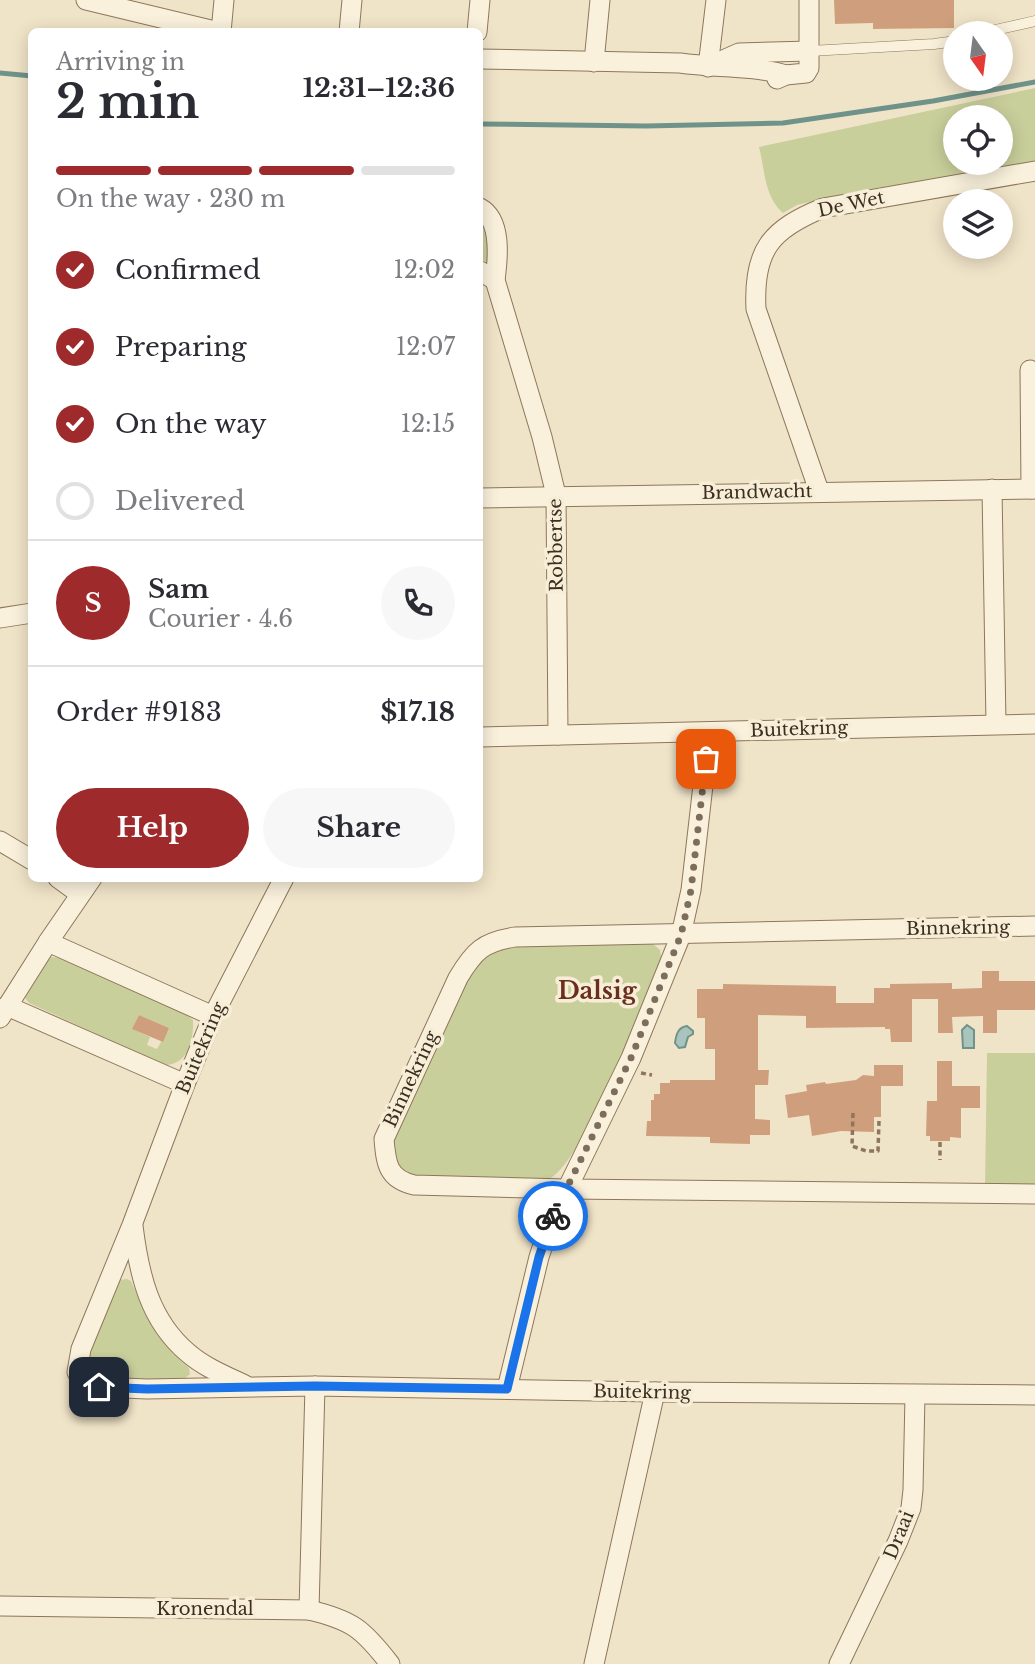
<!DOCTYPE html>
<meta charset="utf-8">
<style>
:root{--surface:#fff;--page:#f7f7f7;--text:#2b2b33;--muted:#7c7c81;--line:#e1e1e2;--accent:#9e2a2b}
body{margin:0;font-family:"Libre Baskerville",serif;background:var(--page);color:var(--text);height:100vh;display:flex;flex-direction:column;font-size:26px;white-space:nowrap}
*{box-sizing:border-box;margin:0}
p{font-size:23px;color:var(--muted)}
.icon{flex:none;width:38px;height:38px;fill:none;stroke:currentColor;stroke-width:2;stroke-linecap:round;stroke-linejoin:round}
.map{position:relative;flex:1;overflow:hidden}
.sheet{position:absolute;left:28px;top:28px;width:455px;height:854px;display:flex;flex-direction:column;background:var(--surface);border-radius:10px;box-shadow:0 4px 18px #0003}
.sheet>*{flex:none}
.needle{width:46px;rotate:166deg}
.tools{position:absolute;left:943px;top:21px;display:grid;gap:14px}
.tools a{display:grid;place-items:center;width:70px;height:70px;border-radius:50%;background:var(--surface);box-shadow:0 4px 18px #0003;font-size:35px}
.pin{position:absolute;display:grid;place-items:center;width:60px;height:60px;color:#fff;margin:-30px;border-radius:14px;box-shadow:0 4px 10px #0006}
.courier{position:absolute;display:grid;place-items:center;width:70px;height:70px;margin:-35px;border:5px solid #1a73e8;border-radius:50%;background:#fff;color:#222;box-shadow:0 2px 9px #0007}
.headline em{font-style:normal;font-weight:800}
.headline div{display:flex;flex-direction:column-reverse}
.headline{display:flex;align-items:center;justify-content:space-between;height:119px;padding:0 28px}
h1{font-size:46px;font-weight:800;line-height:52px}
.bar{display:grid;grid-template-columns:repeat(4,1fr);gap:10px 7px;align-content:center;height:84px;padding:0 28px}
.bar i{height:9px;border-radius:5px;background:var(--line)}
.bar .current{background:var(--accent)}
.bar p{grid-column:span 4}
.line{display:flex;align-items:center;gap:18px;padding:0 28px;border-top:2px solid var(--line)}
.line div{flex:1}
.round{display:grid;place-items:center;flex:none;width:74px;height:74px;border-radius:37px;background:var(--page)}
ol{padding:0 28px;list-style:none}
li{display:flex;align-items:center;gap:21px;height:77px}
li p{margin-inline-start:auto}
li .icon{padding:7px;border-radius:50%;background:var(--accent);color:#fff;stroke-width:4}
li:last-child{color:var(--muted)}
li i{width:38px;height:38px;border:4px solid var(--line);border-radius:50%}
.cta{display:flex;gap:14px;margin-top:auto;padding:14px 28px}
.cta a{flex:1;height:80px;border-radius:42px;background:var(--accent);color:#fff;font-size:28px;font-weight:800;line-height:80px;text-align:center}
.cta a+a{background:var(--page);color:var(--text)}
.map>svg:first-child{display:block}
.green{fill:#c9cf9b;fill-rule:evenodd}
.water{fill:#a9c4bc;stroke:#6f938a;stroke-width:2}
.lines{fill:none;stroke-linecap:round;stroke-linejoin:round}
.stream{stroke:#6f938a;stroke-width:5}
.building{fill:#cf9f7d}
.lane-casing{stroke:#8d765c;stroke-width:11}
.street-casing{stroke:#8d765c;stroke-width:21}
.path{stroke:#8d765c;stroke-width:3.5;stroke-dasharray:5 3.5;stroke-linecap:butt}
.lane{stroke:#faf1dc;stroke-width:10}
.street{stroke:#faf1dc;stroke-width:19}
.done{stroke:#7c6e5b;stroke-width:7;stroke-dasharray:0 12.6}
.route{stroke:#1a73e8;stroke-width:9}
.labels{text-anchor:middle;stroke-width:7;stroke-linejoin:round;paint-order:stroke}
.street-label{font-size:18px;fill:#3d2e20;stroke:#f7eed8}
.district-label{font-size:24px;font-weight:bold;fill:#6b2e1e;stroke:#f7eed8}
</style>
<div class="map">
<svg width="1035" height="1664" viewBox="0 0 1035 1664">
<rect width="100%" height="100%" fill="#f0e4c8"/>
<g class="green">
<path d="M1035,88V162L848,193L797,205L783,213C764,196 765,170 759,147ZM956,117H1001V163H956Z"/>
<path d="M480,220L485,230L492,262L489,264L480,258Z"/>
<path d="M652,943L660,950L662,963C645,1002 582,1164 549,1179L408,1178L389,1153L427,1054L480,957L507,945Z"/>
<path d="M51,957L61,958L181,1011L193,1020C194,1039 188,1065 165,1065L29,1003L25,998C28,980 35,967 51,957ZM139,1015L169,1028L157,1049L147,1045L150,1037L133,1029Z"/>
<path d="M987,1053H1035V1186H985Z"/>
<path d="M127,1279L131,1281C148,1319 156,1341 189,1368L190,1374L182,1381L88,1378L84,1365L118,1280Z"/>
</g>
<g class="water">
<path d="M967,1025L974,1030V1048H963L962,1030Z"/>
<path d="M687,1026L693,1031V1034L688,1037L685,1047L679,1048L675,1043C676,1035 678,1027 687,1026Z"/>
</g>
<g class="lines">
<g class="stream">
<path d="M0,73L32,76"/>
<path d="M480,124L646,126L783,123L933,101L1035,82"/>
</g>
</g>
<g class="building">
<path d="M834,0H954V28L873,29V23L835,24Z"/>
<path d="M982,971H999V981H1035V1010H997V1033H983V1016L952,1017L953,1033H938V999H912V1042H891L890,1029H885V1027L806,1028V1016L758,1015V1070H769L768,1085H755V1119L770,1120V1135H750V1144L710,1143V1137L646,1136L647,1121H651V1100H654V1094H660V1083H670V1080H715V1049H705V1018H697V989H723V984L836,986V1003H874V988H890V984L952,983V989L982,988Z"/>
<path d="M139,1015L169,1028L163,1042L132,1029Z"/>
<path d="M937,1061H952V1086H980V1108H961V1138L950,1137V1141H930V1136H926L927,1101H937Z"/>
<path d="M874,1065H903V1086H881V1117H874V1132L841,1131L812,1136L809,1115L788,1118L785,1095L807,1091L806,1085L825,1082L826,1084L856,1080L863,1075L874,1076Z"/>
</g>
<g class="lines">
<g class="lane-casing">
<g id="lane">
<path d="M982,33L1035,21"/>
<path d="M810,51L934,44L956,41"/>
</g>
</g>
<g class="street-casing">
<g id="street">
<path d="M86,0L219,32"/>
<path d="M221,32L224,0"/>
<path d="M349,32L352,0"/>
<path d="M477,32L480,0"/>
<path d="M480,59L680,63C715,68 751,65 786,75"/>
<path d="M594,62L600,0"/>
<path d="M712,65L739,53L810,51"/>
<path d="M708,67L716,0"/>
<path d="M777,79L786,75L806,73L809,68V0"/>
<path d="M480,208C502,220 498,258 495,280L480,271"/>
<path d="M495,280L542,437L556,495L558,735"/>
<path d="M1030,370L1031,489"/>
<path d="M992,489L996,724"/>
<path d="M819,491L756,309C753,250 771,229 823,208L1035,171"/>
<path d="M480,498L1035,489"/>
<path d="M0,618L32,613"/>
<path d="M480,737L1035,724"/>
<path d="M0,841L32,860"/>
<path d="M58,878L80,894"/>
<path d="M284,878L213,1016L185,1084L132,1225L81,1349L77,1372L83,1382L99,1387L147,1389L315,1386L655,1392L1035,1395"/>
<path d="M1035,926L515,937C483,942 474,951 458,978L384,1139C386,1164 388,1179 414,1185L566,1189L1035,1194"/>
<path d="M48,942L213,1016"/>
<path d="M7,1006L185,1084"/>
<path d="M0,1018L48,942L92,878"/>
<path d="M133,1226C139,1274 149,1320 188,1353C204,1367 226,1376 245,1385"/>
<path d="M507,1389L539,1257L550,1224L631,1058L681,935L691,890L709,733"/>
<path d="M0,1606L309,1610C352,1620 363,1629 390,1664"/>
<path d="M309,1610L315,1386"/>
<path d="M594,1664L655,1392"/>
<path d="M839,1664L898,1541L911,1508L913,1490L915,1395"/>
</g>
</g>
<g class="path">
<path d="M641,1073L652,1075"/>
<path d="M853,1113L852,1146L866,1151H878L879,1121"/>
<path d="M940,1142V1160"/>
</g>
<use href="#lane" class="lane"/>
<use href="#street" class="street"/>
</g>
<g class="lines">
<path class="done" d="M553,1216L631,1058L681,935L691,890L706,759"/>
<path class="route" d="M99,1387L147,1389L315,1386L507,1389L539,1257L553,1216"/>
</g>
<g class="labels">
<g class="street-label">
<text transform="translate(851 204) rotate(-12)" y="6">De Wet</text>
<text transform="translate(757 492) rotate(-1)" y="6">Brandwacht</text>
<text transform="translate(556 545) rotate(-91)" y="6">Robbertse</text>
<text transform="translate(799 729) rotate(-2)" y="6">Buitekring</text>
<text transform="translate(958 928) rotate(-1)" y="6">Binnekring</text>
<text transform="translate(201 1048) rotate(-67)" y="6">Buitekring</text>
<text transform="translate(411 1079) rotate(-65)" y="6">Binnekring</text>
<text transform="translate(642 1392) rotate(1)" y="6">Buitekring</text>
<text transform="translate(899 1535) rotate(-68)" y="6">Draai</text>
<text x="205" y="1615">Kronendal</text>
</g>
<g class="district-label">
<text x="597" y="999">Dalsig</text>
</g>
</g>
</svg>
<div class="tools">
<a><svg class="needle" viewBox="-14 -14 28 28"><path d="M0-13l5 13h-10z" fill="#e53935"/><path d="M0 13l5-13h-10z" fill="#7c7c81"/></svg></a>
<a><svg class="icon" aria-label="locate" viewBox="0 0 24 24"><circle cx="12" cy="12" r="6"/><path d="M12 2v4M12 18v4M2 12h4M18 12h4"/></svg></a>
<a><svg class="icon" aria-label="layers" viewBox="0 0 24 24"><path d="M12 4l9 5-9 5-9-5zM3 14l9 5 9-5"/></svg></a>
</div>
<div class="pin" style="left:706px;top:759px;background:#ea580c"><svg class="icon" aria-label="bag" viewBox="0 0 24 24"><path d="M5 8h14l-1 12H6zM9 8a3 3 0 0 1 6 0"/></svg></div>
<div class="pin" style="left:99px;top:1387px;background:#1f2937"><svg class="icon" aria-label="home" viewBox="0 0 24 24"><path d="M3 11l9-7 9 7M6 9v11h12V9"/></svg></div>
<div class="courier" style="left:553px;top:1216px"><svg class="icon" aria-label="bike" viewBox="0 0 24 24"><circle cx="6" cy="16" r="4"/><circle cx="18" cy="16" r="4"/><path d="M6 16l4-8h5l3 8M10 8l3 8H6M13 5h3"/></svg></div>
<section class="sheet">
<div class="headline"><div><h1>2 min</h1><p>Arriving in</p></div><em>12:31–12:36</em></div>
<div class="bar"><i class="current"></i><i class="current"></i><i class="current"></i><i></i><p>On the way · 230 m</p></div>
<ol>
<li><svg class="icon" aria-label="check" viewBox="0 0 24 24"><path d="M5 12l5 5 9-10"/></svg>Confirmed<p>12:02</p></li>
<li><svg class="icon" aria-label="check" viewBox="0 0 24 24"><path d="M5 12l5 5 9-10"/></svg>Preparing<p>12:07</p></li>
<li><svg class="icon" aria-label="check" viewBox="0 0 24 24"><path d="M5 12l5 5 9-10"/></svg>On the way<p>12:15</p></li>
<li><i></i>Delivered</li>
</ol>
<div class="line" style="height:126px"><b class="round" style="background:var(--accent);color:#fff">S</b><div><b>Sam</b><p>Courier · 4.6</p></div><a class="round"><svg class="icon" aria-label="phone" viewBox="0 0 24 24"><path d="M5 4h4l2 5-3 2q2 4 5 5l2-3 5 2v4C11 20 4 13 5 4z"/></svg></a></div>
<div class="line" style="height:91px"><div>Order #9183</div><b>$17.18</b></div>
<div class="cta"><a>Help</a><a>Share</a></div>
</section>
</div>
